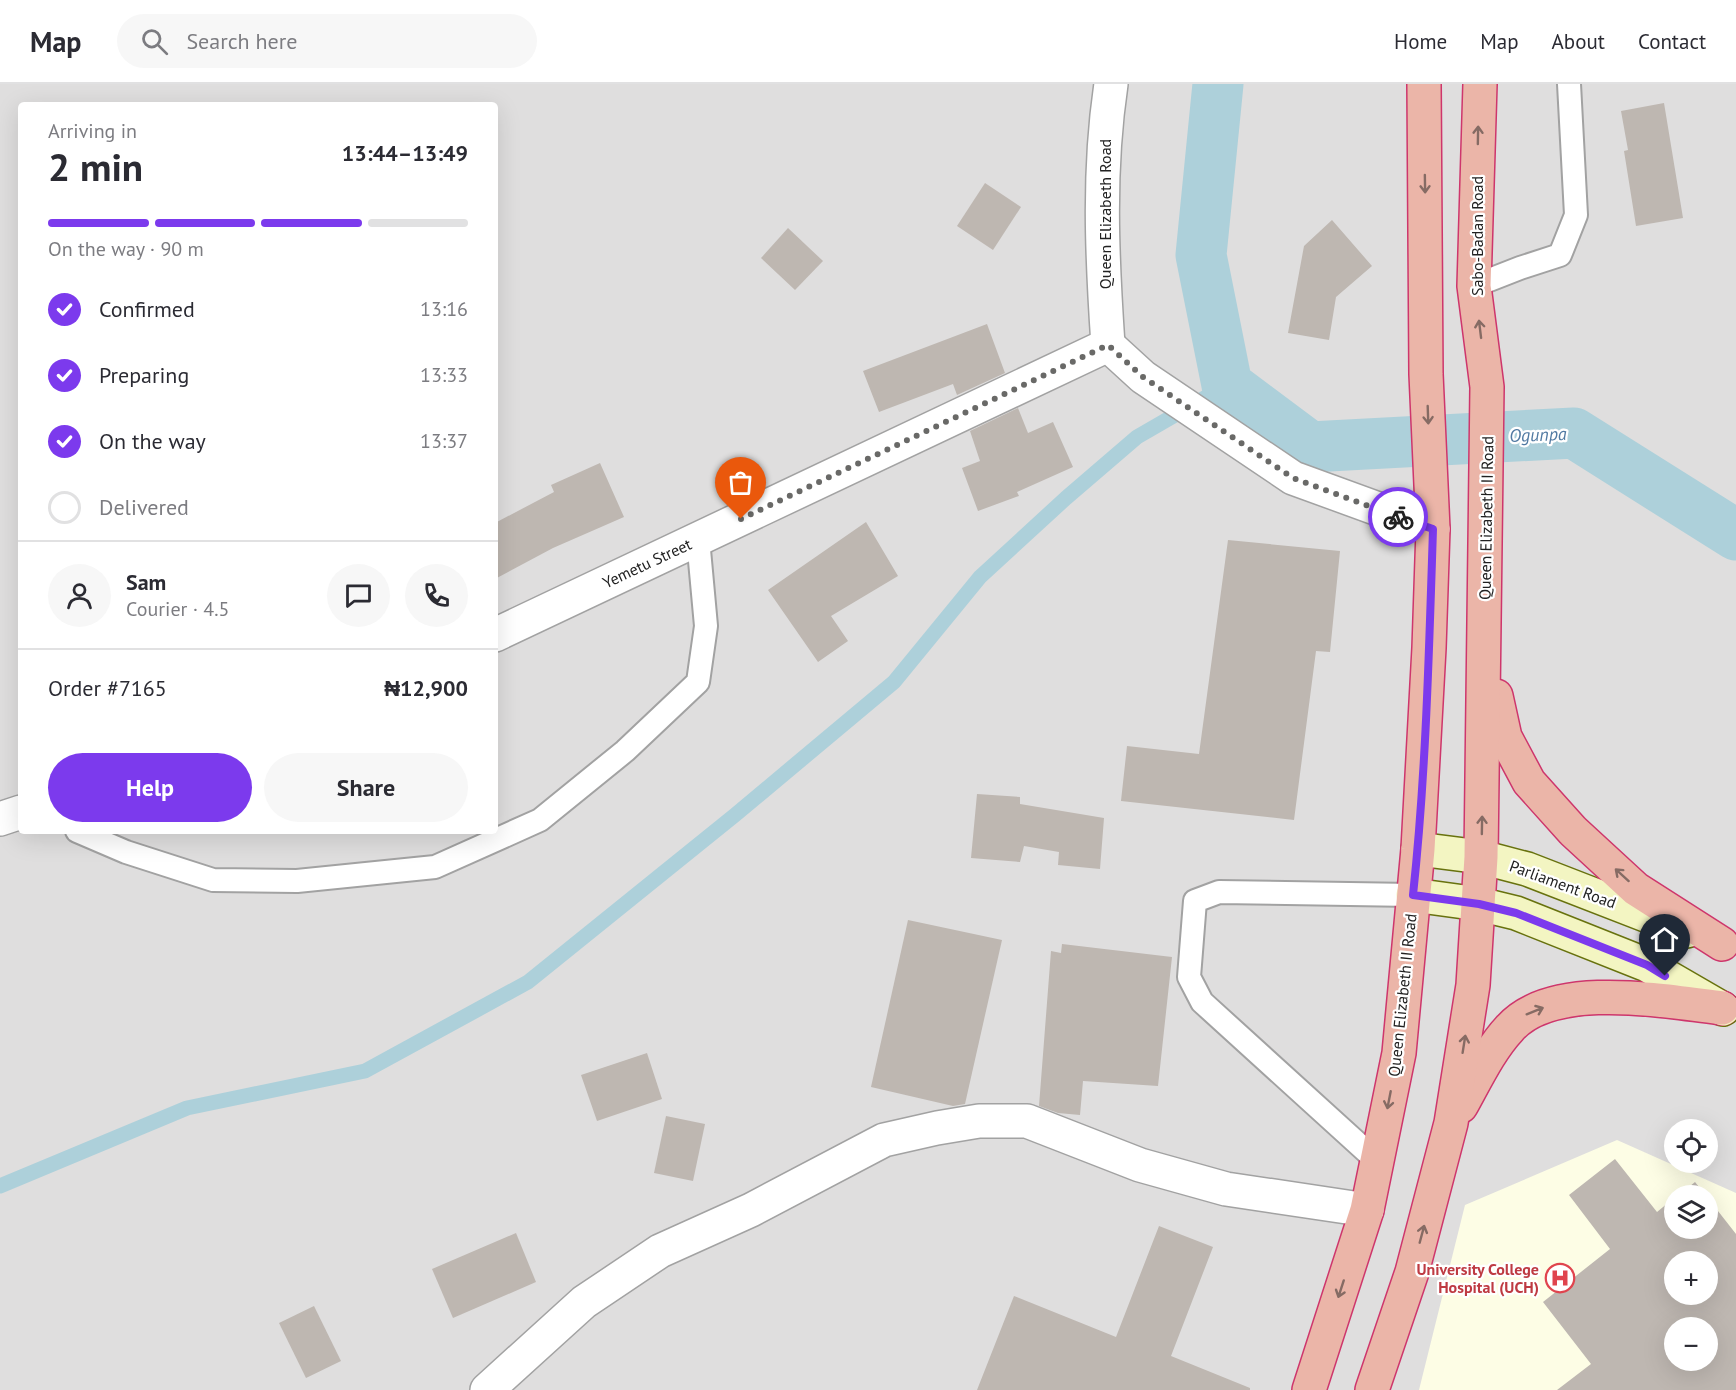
<!DOCTYPE html>
<meta charset="utf-8">
<style>
:root{--surface:#fff;--page:#f7f7f7;--text:#2b2b33;--muted:#7c7c81;--line:#e1e1e2;--accent:#7c3aed}
body{margin:0;font-family:"PT Sans",sans-serif;background:var(--page);color:var(--text);height:100vh;display:flex;flex-direction:column;font-size:22px;white-space:nowrap}
*{box-sizing:border-box;margin:0}
p{font-size:20px;color:var(--muted)}
.icon{flex:none;width:33px;height:33px;fill:none;stroke:currentColor;stroke-width:2;stroke-linecap:round;stroke-linejoin:round}
.map{position:relative;flex:1;overflow:hidden}
.panel{position:absolute;left:18px;top:18px;width:480px;height:732px;display:flex;flex-direction:column;background:var(--surface);border-radius:6px;box-shadow:0 6px 24px #0002}
.panel>*{flex:none}
.controls{position:absolute;left:1664px;top:1035px;display:grid;gap:12px}
.controls a{display:grid;place-items:center;width:54px;height:54px;border-radius:50%;background:var(--surface);box-shadow:0 6px 24px #0002;font-size:30px}
.pin{position:absolute;display:grid;place-items:center;width:51px;height:51px;color:#fff;margin:-62px -26px;border-radius:50% 50% 50% 0;rotate:-45deg;box-shadow:0 0 6px #0007}
.pin .icon{rotate:45deg}
.courier{position:absolute;display:grid;place-items:center;width:60px;height:60px;margin:-30px;border:4px solid #7c3aed;border-radius:50%;background:#fff;color:#222;box-shadow:0 2px 8px #0007}
.overview em{font-style:normal;font-weight:700}
.overview div{display:flex;flex-direction:column-reverse}
.overview{display:flex;align-items:center;justify-content:space-between;height:102px;padding:0 30px}
h1{font-size:39px;font-weight:700;line-height:45px}
.bar{display:grid;grid-template-columns:repeat(4,1fr);gap:9px 6px;align-content:center;height:72px;padding:0 30px}
.bar i{height:8px;border-radius:4px;background:var(--line)}
.bar .on{background:var(--accent)}
.bar p{grid-column:span 4}
.line{display:flex;align-items:center;gap:15px;padding:0 30px;border-top:2px solid var(--line)}
.line div{flex:1}
.round{display:grid;place-items:center;flex:none;width:63px;height:63px;border-radius:32px;background:var(--page)}
ol{padding:0 30px;list-style:none}
li{display:flex;align-items:center;gap:18px;height:66px}
li p{margin-inline-start:auto}
li .icon{padding:6px;border-radius:50%;background:var(--accent);color:#fff;stroke-width:4}
li:last-child{color:var(--muted)}
li i{width:33px;height:33px;border:3px solid var(--line);border-radius:50%}
.primary-button{display:flex;gap:12px;margin-top:auto;padding:12px 30px}
.primary-button a{flex:1;height:69px;border-radius:36px;background:var(--accent);color:#fff;font-size:24px;font-weight:700;line-height:69px;text-align:center}
.primary-button a+a{background:var(--page);color:var(--text)}
header{display:flex;align-items:center;gap:36px;box-sizing:border-box;height:84px;padding:0 30px;background:var(--surface);border-bottom:2px solid var(--line)}
header strong{font-size:28px}
nav{display:flex;gap:33px;margin-inline-start:auto;font-size:21px}
.search{width:420px;height:54px;background:var(--page);display:flex;align-items:center;gap:15px;box-sizing:border-box;padding:0 21px;border-radius:33px;color:var(--muted);font-size:22px}
.map>svg:first-child{display:block}
.residential{fill:#dfdede;fill-rule:evenodd}
.education{fill:#fdfde5;fill-rule:evenodd}
.lines{fill:none;stroke-linecap:round;stroke-linejoin:round}
.stream{stroke:#add0da;stroke-width:15}
.canal{stroke:#add0da;stroke-width:51}
.building{fill:#beb7b1;fill-rule:evenodd}
.service-casing{stroke:#a2a2a2;stroke-width:26}
.minor-casing{stroke:#a2a2a2;stroke-width:36}
.secondary-casing{stroke:#68720e;stroke-width:36}
.trunk-casing{stroke:#ce366c;stroke-width:36}
.service{stroke:#fff;stroke-width:22}
.minor{stroke:#fff;stroke-width:33}
.secondary{stroke:#f3f5c2;stroke-width:33}
.trunk{stroke:#ebb5a8;stroke-width:33}
.oneway{stroke:#866b64}
.done{stroke:#696967;stroke-width:6;stroke-dasharray:0 10.8}
.route{stroke:#7c3aed;stroke-width:8}
.labels{text-anchor:middle;stroke-width:4.5;stroke-linejoin:round;paint-order:stroke}
.street-label{font-size:16px;fill:#212121;stroke:#fff}
.health-label{font-size:16px;font-weight:bold;fill:#be3a42;stroke:#fff;text-anchor:end}
.water-label{font-size:18px;font-style:italic;fill:#517aa2;stroke:#fff}
</style>
<header>
<strong>Map</strong>
<div class="search"><svg class="icon" aria-label="search" viewBox="0 0 24 24"><circle cx="10" cy="10" r="6"/><path d="M15 15l6 6"/></svg>Search here</div>
<nav><a>Home</a><a>Map</a><a>About</a><a>Contact</a></nav>
</header>
<div class="map">
<svg width="1736" height="1306" viewBox="0 0 1736 1306">
<rect width="100%" height="100%" fill="#f0eee8"/>
<path class="residential" d="M0,0H1736V1306H0ZM21,21H495V747H21ZM1674,1046H1707V1078H1674ZM1674,1112H1707V1144H1674ZM1674,1178H1707V1210H1674ZM1674,1244H1707V1276H1674Z"/>
<path class="education" d="M1617,1056L1736,1109V1306H1419L1465,1121ZM1674,1112H1707V1144H1674ZM1674,1178H1707V1210H1674ZM1674,1244H1707V1276H1674Z"/>
<g class="lines">
<path class="stream" d="M0,1102L187,1024L365,987L528,898L735,731L894,598L980,493L1066,414L1137,353L1227,301"/>
<path class="canal" d="M1218,0L1201,171L1227,301L1310,363L1574,349L1736,451"/>
</g>
<g class="building">
<path d="M1664,19L1683,134L1636,142L1624,67L1628,66L1621,27Z"/>
<path d="M985,99L1021,123L993,166L957,142Z"/>
<path d="M1332,136L1372,182L1336,213L1329,256L1288,249L1304,162Z"/>
<path d="M788,144L823,177L795,206L761,174Z"/>
<path d="M987,240L1005,289L957,311L953,300L879,328L863,287Z"/>
<path d="M1018,324L1028,349L1053,338L1073,383L1017,408L1019,412L978,427L962,384L980,377L970,347Z"/>
<path d="M600,379L624,433L553,464L495,495V439L554,408L551,401Z"/>
<path d="M866,438L898,492L831,532L848,557L818,578L768,506Z"/>
<path d="M1228,456L1340,467L1330,568L1316,567L1294,736L1121,717L1127,662L1199,670Z"/>
<path d="M977,710L1020,713V720L1104,734L1100,785L1058,781L1059,768L1024,762L1020,778L971,774Z"/>
<path d="M908,836L1002,856L965,1020L953,1022L871,1003Z"/>
<path d="M1062,860L1172,873L1158,1002L1083,997L1080,1031L1058,1029L1039,1022L1051,867L1061,869Z"/>
<path d="M647,969L662,1015L597,1037L581,991Z"/>
<path d="M666,1032L705,1040L693,1097L654,1089Z"/>
<path d="M1615,1075L1657,1128L1674,1114V1144H1707V1113L1736,1150V1306H1557L1591,1280L1543,1218L1610,1165L1569,1111ZM1674,1178H1707V1210H1674ZM1674,1244H1707V1276H1674Z"/>
<path d="M1695,1098L1706,1112H1678Z"/>
<path d="M1159,1142L1213,1163L1171,1272L1250,1304V1306H977L1014,1212L1116,1253Z"/>
<path d="M516,1149L536,1198L453,1234L432,1185Z"/>
<path d="M314,1222L341,1277L306,1294L279,1239Z"/>
</g>
<g class="lines">
<g class="service-casing">
<g id="service">
<path d="M1474,202L1520,184L1560,171L1576,131L1569,0"/>
<path d="M77,747L126,768L213,796L297,797L435,783L540,736L625,667L698,598L706,542L698,455"/>
<path d="M1377,1077L1202,918L1189,893L1195,817L1219,808L1413,811"/>
</g>
</g>
<g class="minor-casing">
<g id="minor">
<path d="M1108,261C1102,173 1098,87 1111,0"/>
<path d="M495,551L1108,261L1143,293L1293,394L1433,445"/>
<path d="M0,735L21,728"/>
<path d="M487,1306L584,1218L660,1167L751,1126L884,1056L937,1044L979,1037H1027L1140,1081L1226,1105L1367,1126"/>
</g>
</g>
<g class="secondary-casing">
<g id="secondary">
<path d="M1418,765L1481,773L1527,785L1687,847"/>
<path d="M1413,811L1479,820L1516,829L1647,881L1723,925"/>
</g>
</g>
<g class="trunk-casing">
<g id="trunk">
<path d="M1496,612L1505,653L1529,698L1573,747L1636,805L1722,860"/>
<path d="M1461,1022C1475,997 1490,965 1510,944C1553,896 1664,917 1722,924"/>
<path d="M1309,1306L1367,1126L1377,1077L1399,969L1418,765L1429,564L1433,445L1426,290L1424,0"/>
<path d="M1372,1306L1412,1188L1451,1039L1473,901L1481,773L1487,303L1474,202L1480,0"/>
</g>
</g>
<use href="#service" class="service"/>
<use href="#minor" class="minor"/>
<use href="#secondary" class="secondary"/>
<use href="#trunk" class="trunk"/>
</g>
<defs><path id="oneway-shaft" d="M-6 0H5M1.5-3L5.5 0L1.5 3" fill="none" stroke-width="1.6" stroke-linecap="round" stroke-linejoin="round" transform="scale(1.5)"/></defs>
<g class="oneway">
<use href="#oneway-shaft" transform="translate(1478 51) rotate(-89)"/>
<use href="#oneway-shaft" transform="translate(1425 100) rotate(89)"/>
<use href="#oneway-shaft" transform="translate(1480 245) rotate(-97)"/>
<use href="#oneway-shaft" transform="translate(1428 331) rotate(88)"/>
<use href="#oneway-shaft" transform="translate(1482 741) rotate(-89)"/>
<use href="#oneway-shaft" transform="translate(1622 791) rotate(-138)"/>
<use href="#oneway-shaft" transform="translate(1535 927) rotate(-22)"/>
<use href="#oneway-shaft" transform="translate(1464 960) rotate(-81)"/>
<use href="#oneway-shaft" transform="translate(1389 1016) rotate(101)"/>
<use href="#oneway-shaft" transform="translate(1422 1150) rotate(-75)"/>
<use href="#oneway-shaft" transform="translate(1341 1205) rotate(108)"/>
</g>
<g class="lines">
<path class="done" d="M741,435L1108,261L1143,293L1293,394L1398,433"/>
<path class="route" d="M1398,433L1433,445C1429,567 1426,690 1413,811L1479,820L1516,829L1647,881L1665,892"/>
</g>
<defs>
<g id="hospital-ring" transform="scale(1.5)"><circle r="9.5" fill="#fff" stroke="#e0444e" stroke-width="1.5"/><path d="M-5-5h3v3.5h4V-5h3V5h-3V1.5h-4V5h-3Z" fill="#e0444e"/></g>
</defs>
<g fill-rule="evenodd">
<use href="#hospital-ring" x="1560" y="1194"/>
</g>
<g class="labels">
<g class="street-label">
<text transform="translate(1105 130) rotate(-90)" y="6">Queen Elizabeth Road</text>
<text transform="translate(1477 152) rotate(-90)" y="6">Sabo-Badan Road</text>
<text transform="translate(1486 434) rotate(-89)" y="6">Queen Elizabeth II Road</text>
<text transform="translate(647 479) rotate(-25)" y="6">Yemetu Street</text>
<text transform="translate(1563 800) rotate(20)" y="6">Parliament Road</text>
<text transform="translate(1402 911) rotate(-84)" y="6">Queen Elizabeth II Road</text>
</g>
<g class="health-label">
<text x="1539" y="1191">University College<tspan x="1539" dy="18">Hospital (UCH)</tspan></text>
</g>
<g class="water-label">
<text transform="translate(1538 351) rotate(-2)" y="6">Ogunpa</text>
</g>
</g>
</svg>
<div class="controls">
<a><svg class="icon" aria-label="locate" viewBox="0 0 24 24"><circle cx="12" cy="12" r="6"/><path d="M12 2v4M12 18v4M2 12h4M18 12h4"/></svg></a>
<a><svg class="icon" aria-label="layers" viewBox="0 0 24 24"><path d="M12 4l9 5-9 5-9-5zM3 14l9 5 9-5"/></svg></a>
<a>+</a>
<a>−</a>
</div>
<div class="pin" style="left:741px;top:435px;background:#ea580c"><svg class="icon" aria-label="bag" viewBox="0 0 24 24"><path d="M5 8h14l-1 12H6zM9 8a3 3 0 0 1 6 0"/></svg></div>
<div class="pin" style="left:1665px;top:892px;background:#1f2937"><svg class="icon" aria-label="home" viewBox="0 0 24 24"><path d="M3 11l9-7 9 7M6 9v11h12V9"/></svg></div>
<div class="courier" style="left:1398px;top:433px"><svg class="icon" aria-label="bike" viewBox="0 0 24 24"><circle cx="6" cy="16" r="4"/><circle cx="18" cy="16" r="4"/><path d="M6 16l4-8h5l3 8M10 8l3 8H6M13 5h3"/></svg></div>
<section class="panel">
<div class="overview"><div><h1>2 min</h1><p>Arriving in</p></div><em>13:44–13:49</em></div>
<div class="bar"><i class="on"></i><i class="on"></i><i class="on"></i><i></i><p>On the way · 90 m</p></div>
<ol>
<li><svg class="icon" aria-label="check" viewBox="0 0 24 24"><path d="M5 12l5 5 9-10"/></svg>Confirmed<p>13:16</p></li>
<li><svg class="icon" aria-label="check" viewBox="0 0 24 24"><path d="M5 12l5 5 9-10"/></svg>Preparing<p>13:33</p></li>
<li><svg class="icon" aria-label="check" viewBox="0 0 24 24"><path d="M5 12l5 5 9-10"/></svg>On the way<p>13:37</p></li>
<li><i></i>Delivered</li>
</ol>
<div class="line" style="height:108px"><a class="round"><svg class="icon" aria-label="person" viewBox="0 0 24 24"><circle cx="12" cy="8" r="4"/><path d="M4 21q1-7 8-7t8 7"/></svg></a><div><b>Sam</b><p>Courier · 4.5</p></div><a class="round"><svg class="icon" aria-label="chat" viewBox="0 0 24 24"><path d="M4 5h16v11H9l-5 4z"/></svg></a><a class="round"><svg class="icon" aria-label="phone" viewBox="0 0 24 24"><path d="M5 4h4l2 5-3 2q2 4 5 5l2-3 5 2v4C11 20 4 13 5 4z"/></svg></a></div>
<div class="line" style="height:78px"><div>Order #7165</div><b>₦12,900</b></div>
<div class="primary-button"><a>Help</a><a>Share</a></div>
</section>
</div>
